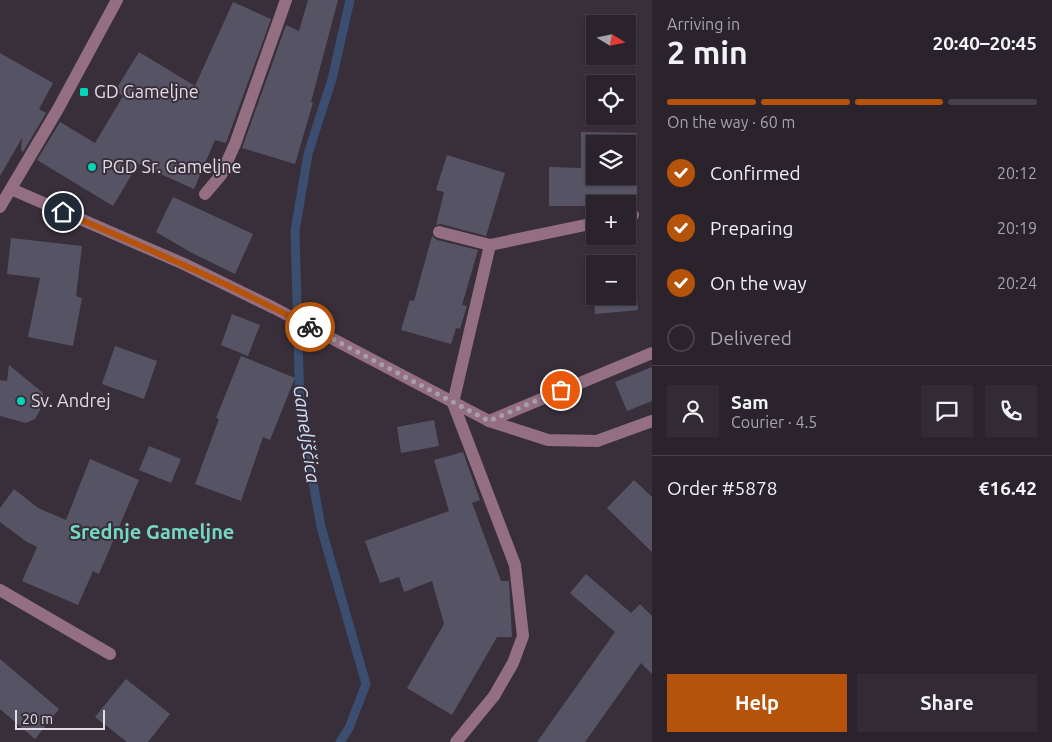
<!DOCTYPE html>
<meta charset="utf-8">
<style>
:root{--surface:#2a232c;--page:#322b34;--text:#f1f3f6;--muted:#a5a4a9;--line:#464048;--accent:#b45309}
body{margin:0;font-family:Ubuntu,sans-serif;background:var(--page);color:var(--text);height:100vh;display:flex;flex-direction:column;font-size:19px;white-space:nowrap}
*{box-sizing:border-box;margin:0}
p{font-size:16px;color:var(--muted)}
.icon{flex:none;width:28px;height:28px;fill:none;stroke:currentColor;stroke-width:2;stroke-linecap:round;stroke-linejoin:round}
.map{position:relative;flex:1;overflow:hidden}
.panel{display:flex;flex-direction:column;background:var(--surface);width:400px}
.panel>*{flex:none}
.needle{width:32px;rotate:100deg}
.buttons{position:absolute;left:586px;top:15px;display:grid;gap:10px}
.buttons a{display:grid;place-items:center;width:50px;height:50px;border-radius:0px;background:var(--surface);box-shadow:0 1px 4px #0004,0 0 0 1px var(--line);font-size:25px}
.scale{position:absolute;left:15px;bottom:12px;width:90px;box-sizing:border-box;padding-left:5px;border:2px solid #e1dbe3;border-top:0;font-size:14px;line-height:18px;white-space:nowrap;color:#e1dbe3;-webkit-text-stroke:4px #382f3b;paint-order:stroke}
.pin{position:absolute;display:grid;place-items:center;width:42px;height:42px;color:#fff;margin:-21px;border:2px solid #fff;border-radius:50%;box-shadow:0 1px 5px #0007}
.courier{position:absolute;display:grid;place-items:center;width:50px;height:50px;margin:-25px;border:4px solid #b45309;border-radius:50%;background:#fff;color:#222;box-shadow:0 1px 6px #0007}
.summary em{font-style:normal;font-weight:700}
.summary div{display:flex;flex-direction:column-reverse}
.summary{display:flex;align-items:center;justify-content:space-between;height:85px;padding:0 15px}
h1{font-size:32px;font-weight:700;line-height:38px}
.bar{display:grid;grid-template-columns:repeat(4,1fr);gap:8px 5px;align-content:center;height:60px;padding:0 15px}
.bar i{height:6px;border-radius:4px;background:var(--line)}
.bar .selected{background:var(--accent)}
.bar p{grid-column:span 4}
.line{display:flex;align-items:center;gap:12px;padding:0 15px;border-top:1px solid var(--line)}
.line div{flex:1}
.round{display:grid;place-items:center;flex:none;width:52px;height:52px;border-radius:0px;background:var(--page)}
ol{padding:0 15px;list-style:none}
li{display:flex;align-items:center;gap:15px;height:55px}
li p{margin-inline-start:auto}
li .icon{padding:5px;border-radius:50%;background:var(--accent);color:#fff;stroke-width:4}
li:last-child{color:var(--muted)}
li i{width:28px;height:28px;border:2px solid var(--line);border-radius:50%}
.primary-button{display:flex;gap:10px;margin-top:auto;padding:10px 15px}
.primary-button a{flex:1;height:58px;border-radius:0px;background:var(--accent);color:#fff;font-size:20px;font-weight:700;line-height:58px;text-align:center}
.primary-button a+a{background:var(--page);color:var(--text)}
main{display:flex;flex:1;min-height:0}
.map>svg:first-child{display:block}
.lines{fill:none;stroke-linecap:round;stroke-linejoin:round}
.stream{stroke:#3b4e6f;stroke-width:9}
.building{fill:#565464;fill-rule:evenodd}
.minor{stroke:#946f82;stroke-width:12}
.done{stroke:#a69fa8;stroke-width:5;stroke-dasharray:0 9}
.route{stroke:#b45309;stroke-width:6}
.poi-dot{fill:#04d5b6;stroke:#382f3b;stroke-width:2}
.labels{text-anchor:middle;stroke-width:4;stroke-linejoin:round;paint-order:stroke}
.poi-label{font-size:18px;fill:#e1dbe3;stroke:#382f3b;text-anchor:start}
.water-label{font-size:19px;font-style:italic;fill:#d3e1f9;stroke:#382f3b}
.quarter-label{font-size:20px;font-weight:bold;fill:#75d9c2;stroke:#382f3b}
</style>
<main>
<div class="map">
<svg width="652" height="742" viewBox="0 0 652 742">
<rect width="100%" height="100%" fill="#382f3b"/>
<g class="lines">
<path class="stream" d="M340,742L349,728L366,684L321,527L300,409L295,231L308,154L332,79L350,0"/>
</g>
<g class="building">
<path d="M308,0H338L311,102L313,103L295,164L242,148L286,25L299,31Z"/>
<path d="M233,2L271,19L226,143L215,140L194,189L138,164L113,206L37,160L60,122L95,143L123,96L115,91L139,52L195,86Z"/>
<path d="M0,53L53,83L39,109L46,113L23,152L21,150L22,138L0,176Z"/>
<path d="M581,132L637,133V206H628V204H595V206H549V167L581,168ZM595,144H628V176H595Z"/>
<path d="M447,155L505,173L486,236L441,224L436,225L444,192L436,190Z"/>
<path d="M173,197L253,234L235,274L192,253L156,232Z"/>
<path d="M432,236L437,240L478,250L462,305L467,306L460,329L456,328L451,344L401,330L410,300L414,301Z"/>
<path d="M11,238L82,246L76,296L82,298L73,346L28,337L40,278L7,274Z"/>
<path d="M634,259L638,310L595,314L591,262ZM595,264H628V296H595Z"/>
<path d="M232,314L260,325L248,356L221,345Z"/>
<path d="M115,346L157,361L144,399L102,384Z"/>
<path d="M241,356L295,378L270,440L263,437L241,501L195,484L219,419L216,418Z"/>
<path d="M9,365L43,393L40,410L35,419L26,423L0,416V380L7,381Z"/>
<path d="M652,367V401L627,411L615,382Z"/>
<path d="M434,420L439,446L401,453L397,427Z"/>
<path d="M149,446L181,459L171,483L139,470Z"/>
<path d="M463,452L480,500L472,503L501,581H509L512,637H497L452,715L407,688L444,624L432,581L404,592L399,577L380,583L365,541L449,511L434,460Z"/>
<path d="M90,459L139,480L99,574L93,571L78,605L22,581L37,547L27,542L0,522V508L14,489L38,508L66,520Z"/>
<path d="M634,480L652,497V552L607,508Z"/>
<path d="M586,574L631,613L640,604L652,616V674L641,663L585,742H537L615,632L570,593Z"/>
<path d="M0,659L59,709L35,739L0,709Z"/>
<path d="M126,679L170,714L148,742H127L95,717Z"/>
</g>
<g class="lines">
<g class="minor">
<path d="M11,189L184,264L274,308L489,421L548,440L597,441L652,421"/>
<path d="M205,194L221,175L235,144L286,0"/>
<path d="M0,207L58,109L117,0"/>
<path d="M628,216L633,215"/>
<path d="M439,232L490,245L595,223"/>
<path d="M489,421L652,353"/>
<path d="M0,590L110,654"/>
<path d="M456,742L494,696L513,663L523,636L515,565L453,403L490,245"/>
</g>
</g>
<g class="lines">
<path class="done" d="M310,327L489,421L561,390"/>
<path class="route" d="M63,212C146,248 230,284 310,327"/>
</g>
<g class="poi-dot">
<rect x="79" y="87" width="10" height="10" rx="2.5"/>
<circle cx="92" cy="167" r="5"/>
<circle cx="21" cy="401" r="5"/>
</g>
<g class="labels">
<g class="poi-label">
<text x="94" y="98">GD Gameljne</text>
<text x="102" y="173">PGD Sr. Gameljne</text>
<text x="31" y="407">Sv. Andrej</text>
</g>
<g class="water-label">
<text transform="translate(307 434) rotate(82)" y="7">Gameljščica</text>
</g>
<g class="quarter-label">
<text x="152" y="539">Srednje Gameljne</text>
</g>
</g>
</svg>
<div class="buttons">
<a><svg class="needle" viewBox="-14 -14 28 28"><path d="M0-13l5 13h-10z" fill="#e53935"/><path d="M0 13l5-13h-10z" fill="#a5a4a9"/></svg></a>
<a><svg class="icon" aria-label="locate" viewBox="0 0 24 24"><circle cx="12" cy="12" r="6"/><path d="M12 2v4M12 18v4M2 12h4M18 12h4"/></svg></a>
<a><svg class="icon" aria-label="layers" viewBox="0 0 24 24"><path d="M12 4l9 5-9 5-9-5zM3 14l9 5 9-5"/></svg></a>
<a>+</a>
<a>−</a>
</div>
<div class="scale">20 m</div>
<div class="pin" style="left:561px;top:390px;background:#ea580c"><svg class="icon" aria-label="bag" viewBox="0 0 24 24"><path d="M5 8h14l-1 12H6zM9 8a3 3 0 0 1 6 0"/></svg></div>
<div class="pin" style="left:63px;top:212px;background:#1f2937"><svg class="icon" aria-label="home" viewBox="0 0 24 24"><path d="M3 11l9-7 9 7M6 9v11h12V9"/></svg></div>
<div class="courier" style="left:310px;top:327px"><svg class="icon" aria-label="bike" viewBox="0 0 24 24"><circle cx="6" cy="16" r="4"/><circle cx="18" cy="16" r="4"/><path d="M6 16l4-8h5l3 8M10 8l3 8H6M13 5h3"/></svg></div>
</div>
<section class="panel">
<div class="summary"><div><h1>2 min</h1><p>Arriving in</p></div><em>20:40–20:45</em></div>
<div class="bar"><i class="selected"></i><i class="selected"></i><i class="selected"></i><i></i><p>On the way · 60 m</p></div>
<ol>
<li><svg class="icon" aria-label="check" viewBox="0 0 24 24"><path d="M5 12l5 5 9-10"/></svg>Confirmed<p>20:12</p></li>
<li><svg class="icon" aria-label="check" viewBox="0 0 24 24"><path d="M5 12l5 5 9-10"/></svg>Preparing<p>20:19</p></li>
<li><svg class="icon" aria-label="check" viewBox="0 0 24 24"><path d="M5 12l5 5 9-10"/></svg>On the way<p>20:24</p></li>
<li><i></i>Delivered</li>
</ol>
<div class="line" style="height:90px"><a class="round"><svg class="icon" aria-label="person" viewBox="0 0 24 24"><circle cx="12" cy="8" r="4"/><path d="M4 21q1-7 8-7t8 7"/></svg></a><div><b>Sam</b><p>Courier · 4.5</p></div><a class="round"><svg class="icon" aria-label="chat" viewBox="0 0 24 24"><path d="M4 5h16v11H9l-5 4z"/></svg></a><a class="round"><svg class="icon" aria-label="phone" viewBox="0 0 24 24"><path d="M5 4h4l2 5-3 2q2 4 5 5l2-3 5 2v4C11 20 4 13 5 4z"/></svg></a></div>
<div class="line" style="height:65px"><div>Order #5878</div><b>€16.42</b></div>
<div class="primary-button"><a>Help</a><a>Share</a></div>
</section>
</main>
